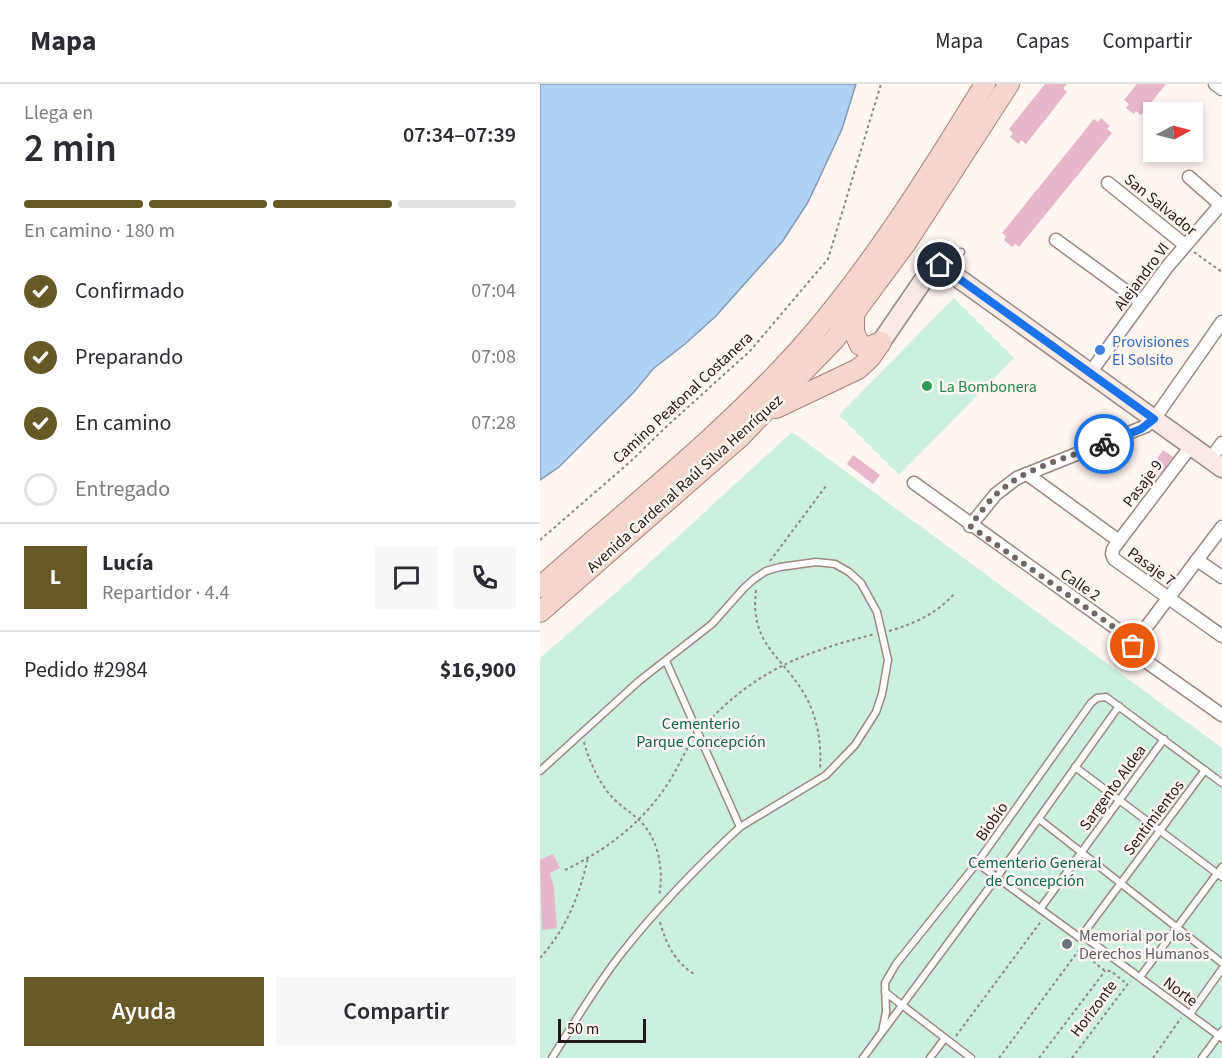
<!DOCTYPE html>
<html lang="es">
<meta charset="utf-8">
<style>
:root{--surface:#fff;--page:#f7f7f7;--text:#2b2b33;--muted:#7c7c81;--line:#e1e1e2;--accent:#675926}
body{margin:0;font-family:"Source Sans 3",sans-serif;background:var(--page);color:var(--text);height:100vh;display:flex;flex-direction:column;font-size:22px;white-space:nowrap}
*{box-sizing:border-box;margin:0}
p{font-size:20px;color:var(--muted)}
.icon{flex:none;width:33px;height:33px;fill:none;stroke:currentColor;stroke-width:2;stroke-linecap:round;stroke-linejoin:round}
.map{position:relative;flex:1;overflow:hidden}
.sheet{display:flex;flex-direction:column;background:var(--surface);width:540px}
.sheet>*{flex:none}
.needle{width:39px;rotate:83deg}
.tools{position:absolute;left:603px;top:18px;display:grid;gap:12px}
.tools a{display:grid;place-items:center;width:60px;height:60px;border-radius:0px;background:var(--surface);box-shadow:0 3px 9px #0003;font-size:30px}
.scale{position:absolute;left:18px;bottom:15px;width:88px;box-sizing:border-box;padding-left:6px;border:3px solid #231a17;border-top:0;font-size:16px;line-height:21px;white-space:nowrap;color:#231a17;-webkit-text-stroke:4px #fff5f1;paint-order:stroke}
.pin{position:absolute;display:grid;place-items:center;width:51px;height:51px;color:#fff;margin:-26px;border:3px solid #fff;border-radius:50%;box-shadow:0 2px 6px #0007}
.courier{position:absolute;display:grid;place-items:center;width:60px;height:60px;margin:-30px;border:4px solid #1a73e8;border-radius:50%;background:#fff;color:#222;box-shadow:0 2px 8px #0007}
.head em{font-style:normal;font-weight:600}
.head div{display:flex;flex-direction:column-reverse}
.head{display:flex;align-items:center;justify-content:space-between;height:102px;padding:0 24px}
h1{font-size:39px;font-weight:600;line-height:45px}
.bar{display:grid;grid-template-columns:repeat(4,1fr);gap:9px 6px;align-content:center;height:72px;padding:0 24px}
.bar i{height:8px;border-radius:4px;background:var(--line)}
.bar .selected{background:var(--accent)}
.bar p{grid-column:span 4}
.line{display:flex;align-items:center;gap:15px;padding:0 24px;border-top:2px solid var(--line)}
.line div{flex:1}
.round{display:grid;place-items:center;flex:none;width:63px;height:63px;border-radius:0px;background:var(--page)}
ol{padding:0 24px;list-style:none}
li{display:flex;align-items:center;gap:18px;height:66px}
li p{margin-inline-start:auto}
li .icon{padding:6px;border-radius:50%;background:var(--accent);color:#fff;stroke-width:4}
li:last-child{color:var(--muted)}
li i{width:33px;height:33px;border:3px solid var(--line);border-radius:50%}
.action{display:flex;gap:12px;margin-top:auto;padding:12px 24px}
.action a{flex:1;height:69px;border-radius:0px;background:var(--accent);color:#fff;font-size:24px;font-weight:600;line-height:69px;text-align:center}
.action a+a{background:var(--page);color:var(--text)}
header{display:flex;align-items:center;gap:36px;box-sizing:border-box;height:84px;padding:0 30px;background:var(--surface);border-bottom:2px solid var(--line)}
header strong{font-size:28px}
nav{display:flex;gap:33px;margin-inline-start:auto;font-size:21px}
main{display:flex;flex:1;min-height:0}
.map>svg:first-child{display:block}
.green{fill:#cbf0de}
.water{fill:#aed1f4;stroke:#849ab2;stroke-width:1.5}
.building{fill:#e8b6ca}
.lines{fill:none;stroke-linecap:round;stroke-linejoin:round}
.lane-casing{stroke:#9e887f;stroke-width:9}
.street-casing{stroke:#9e887f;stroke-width:15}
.secondary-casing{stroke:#9e887f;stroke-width:21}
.primary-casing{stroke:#a88177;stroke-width:22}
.path{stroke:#908683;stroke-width:2;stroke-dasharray:3 3;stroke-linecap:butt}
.lane{stroke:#fff;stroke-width:6}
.street{stroke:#fff;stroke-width:12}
.secondary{stroke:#faeae6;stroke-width:18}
.primary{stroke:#f5d5cc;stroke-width:20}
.done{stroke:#706763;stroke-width:6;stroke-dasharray:0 10.8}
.route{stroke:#1a73e8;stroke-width:8}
.shop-dot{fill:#3f7fe0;stroke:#fff5f1;stroke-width:2}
.leisure-dot{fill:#2e9e5b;stroke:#fff5f1;stroke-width:2}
.worship-dot{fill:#6b7280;stroke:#fff5f1;stroke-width:2}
.labels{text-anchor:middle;stroke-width:5;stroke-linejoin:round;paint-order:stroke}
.street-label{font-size:16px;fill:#231a17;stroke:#fff5f1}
.shop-label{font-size:16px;fill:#366cbe;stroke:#fff5f1;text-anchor:start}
.leisure-label{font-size:16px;fill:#27864d;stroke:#fff5f1;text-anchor:start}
.park-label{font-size:16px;fill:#0b674a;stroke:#fff5f1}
.worship-label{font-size:16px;fill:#5b616d;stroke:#fff5f1;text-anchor:start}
</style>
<header>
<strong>Mapa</strong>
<nav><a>Mapa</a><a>Capas</a><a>Compartir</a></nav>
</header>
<main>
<section class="sheet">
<div class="head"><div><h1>2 min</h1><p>Llega en</p></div><em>07:34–07:39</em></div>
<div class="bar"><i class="selected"></i><i class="selected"></i><i class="selected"></i><i></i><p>En camino · 180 m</p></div>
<ol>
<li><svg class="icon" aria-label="check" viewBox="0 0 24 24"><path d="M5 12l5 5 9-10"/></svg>Confirmado<p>07:04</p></li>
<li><svg class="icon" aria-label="check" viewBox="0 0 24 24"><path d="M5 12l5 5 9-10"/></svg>Preparando<p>07:08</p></li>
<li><svg class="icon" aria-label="check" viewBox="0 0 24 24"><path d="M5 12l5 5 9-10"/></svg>En camino<p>07:28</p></li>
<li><i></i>Entregado</li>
</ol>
<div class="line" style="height:108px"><b class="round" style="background:var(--accent);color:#fff">L</b><div><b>Lucía</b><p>Repartidor · 4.4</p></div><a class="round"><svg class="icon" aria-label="chat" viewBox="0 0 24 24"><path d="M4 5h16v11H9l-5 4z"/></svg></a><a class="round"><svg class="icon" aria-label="phone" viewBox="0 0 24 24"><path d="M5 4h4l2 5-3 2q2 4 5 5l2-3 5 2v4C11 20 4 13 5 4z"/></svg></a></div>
<div class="line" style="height:78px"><div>Pedido #2984</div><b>$16,900</b></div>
<div class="action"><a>Ayuda</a><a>Compartir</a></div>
</section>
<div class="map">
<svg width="682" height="974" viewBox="0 0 682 974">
<rect width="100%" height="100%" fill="#fff5f1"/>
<g class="green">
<path d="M414,214L474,274L359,391L299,331Z"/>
<path d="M252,348L682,664V974H0V574L95,492Z"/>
</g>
<path class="water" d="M0,0H316L302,45L279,95L267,120L242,158L175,233L145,260L113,285L94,308L19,383L0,396Z"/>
<g class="building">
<path d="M505,0H527L523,4L527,8L486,60L481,56L479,60L470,53L473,49L469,45Z"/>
<path d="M597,0H626L601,31L596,27L594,30L586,24L589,20L584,16Z"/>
<path d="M561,34L570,42L567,45L572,49L479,163L475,160L472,163L464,156L466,152L462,149L554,35L558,38Z"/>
<path d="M623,366L633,373L621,389L612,382Z"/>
<path d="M313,371L340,391L333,400L307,380Z"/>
<path d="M13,770L20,784L10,789L14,804L17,844L2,846L0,776Z"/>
</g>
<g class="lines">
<g class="lane-casing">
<g id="lane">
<path d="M409,185L421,168"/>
<path d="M535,683L682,793"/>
<path d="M0,687L99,597L172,540L204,504L214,495L226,487L240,483L276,478L295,480L309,488L321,499L337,528L348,576L342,610L336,628L315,661L286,691L200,743"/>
<path d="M499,735L682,879"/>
<path d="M437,779L540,854H546L682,954"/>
<path d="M500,825L624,655"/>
<path d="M540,854L665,686"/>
<path d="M600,893L682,783"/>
<path d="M345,908L431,974"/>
<path d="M650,930L682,885"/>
<path d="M343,947L457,793L579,622"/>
<path d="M12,974C34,939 55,903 81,870C117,824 157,783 200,743L126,577"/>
<path d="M323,974L342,948L346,928L345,899L356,880L437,779L551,619L557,614L566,613L682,699"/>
<path d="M390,974L405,954"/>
<path d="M662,974L682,947"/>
</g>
</g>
<g class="street-casing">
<g id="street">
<path d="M675,0L682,5"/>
<path d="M649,93L681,121"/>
<path d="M568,99L645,161"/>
<path d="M516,156L601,218"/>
<path d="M550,289L627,183L682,119"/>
<path d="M651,362L573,465L572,470L574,475L682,552"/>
<path d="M670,376L682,359"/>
<path d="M487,390L579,457"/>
<path d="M374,399L595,558"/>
<path d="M430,442L456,410L477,394L606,342L614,335L682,238"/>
<path d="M657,476L682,493"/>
<path d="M595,558L682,443"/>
<path d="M595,558L594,566L597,571L682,631"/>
</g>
</g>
<g class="secondary-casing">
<path id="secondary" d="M341,258L391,185L400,181L682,384"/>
</g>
<g class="primary-casing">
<g id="primary">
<path d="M314,232V248L320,261L329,263L341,258"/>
<path d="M236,324L318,285L330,274L341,258"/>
<path d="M0,503C87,426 180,353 258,267C330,186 388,93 445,0"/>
<path d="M0,528L199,354L295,255L366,159L469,0"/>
</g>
</g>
<g class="path">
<path d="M654,168L682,188"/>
<path d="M0,456L90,378L126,343L210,267L288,175L341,0"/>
<path d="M230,477L286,402"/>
<path d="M216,506C210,558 237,568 262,606C277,630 282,658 280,686"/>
<path d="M349,547C376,539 396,530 415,509"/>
<path d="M164,642C215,587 263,568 335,550"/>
<path d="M44,658C49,677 58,696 70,711C79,721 89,727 98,735C119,754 124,786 119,812"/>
<path d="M25,786C66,766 101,740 127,701C137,686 143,670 153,656"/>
<path d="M120,838C126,860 135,878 154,890"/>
<path d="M539,866L565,887H571L587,900"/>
<path d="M0,874C27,844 39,812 48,774"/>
<path d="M416,952L502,836"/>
<path d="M459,974L542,862"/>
<path d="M499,974L565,887"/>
<path d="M532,974L590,897"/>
<path d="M613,974L641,934"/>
</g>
<use href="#lane" class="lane"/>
<use href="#street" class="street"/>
<use href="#secondary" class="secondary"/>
<use href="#primary" class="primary"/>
</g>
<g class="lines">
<path class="done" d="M564,360C535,371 489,383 465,403C451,413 441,428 430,442L595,558L593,562"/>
<path class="route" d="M400,181L614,335L601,345L564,360"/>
</g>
<circle class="shop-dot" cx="560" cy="266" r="6"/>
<circle class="leisure-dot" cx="387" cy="302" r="6"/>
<circle class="worship-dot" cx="527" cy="860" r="6"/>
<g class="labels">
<g class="street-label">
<text transform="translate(621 120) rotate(39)" y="6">San Salvador</text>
<text transform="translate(601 192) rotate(-53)" y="6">Alejandro VI</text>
<text transform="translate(142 313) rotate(-43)" y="6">Camino Peatonal Costanera</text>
<text transform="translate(144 399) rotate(-42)" y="6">Avenida Cardenal Raúl Silva Henríquez</text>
<text transform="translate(602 399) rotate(-53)" y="6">Pasaje 9</text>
<text transform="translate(612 482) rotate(36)" y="6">Pasaje 7</text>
<text transform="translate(541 500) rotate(35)" y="6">Calle 2</text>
<text transform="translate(572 703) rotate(-54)" y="6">Sargento Aldea</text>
<text transform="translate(613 733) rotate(-53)" y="6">Sentimientos</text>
<text transform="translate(451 737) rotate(-55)" y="6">Biobío</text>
<text transform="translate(641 907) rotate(36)" y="6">Norte</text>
<text transform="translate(553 924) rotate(-53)" y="6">Horizonte</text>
</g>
<g class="shop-label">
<text x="572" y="263">Provisiones<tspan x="572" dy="18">El Solsito</tspan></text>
</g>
<g class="leisure-label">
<text x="399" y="308">La Bombonera</text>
</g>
<g class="park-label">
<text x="161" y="645">Cementerio<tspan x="161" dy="18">Parque Concepción</tspan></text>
<text x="495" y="784">Cementerio General<tspan x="495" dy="18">de Concepción</tspan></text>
</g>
<g class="worship-label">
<text x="539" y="857">Memorial por los<tspan x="539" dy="18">Derechos Humanos</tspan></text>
</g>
</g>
</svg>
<div class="tools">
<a><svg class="needle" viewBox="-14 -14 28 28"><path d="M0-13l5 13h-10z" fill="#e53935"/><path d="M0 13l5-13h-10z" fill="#7c7c81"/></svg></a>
</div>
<div class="scale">50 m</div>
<div class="pin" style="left:593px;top:562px;background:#ea580c"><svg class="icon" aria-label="bag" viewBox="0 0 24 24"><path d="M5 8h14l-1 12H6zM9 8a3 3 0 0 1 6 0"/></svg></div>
<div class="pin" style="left:400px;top:181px;background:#1f2937"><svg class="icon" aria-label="home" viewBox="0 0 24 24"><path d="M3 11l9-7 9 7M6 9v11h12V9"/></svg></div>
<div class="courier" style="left:564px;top:360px"><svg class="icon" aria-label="bike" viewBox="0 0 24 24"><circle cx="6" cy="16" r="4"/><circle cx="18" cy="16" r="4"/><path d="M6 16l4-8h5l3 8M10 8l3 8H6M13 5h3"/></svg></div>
</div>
</main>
